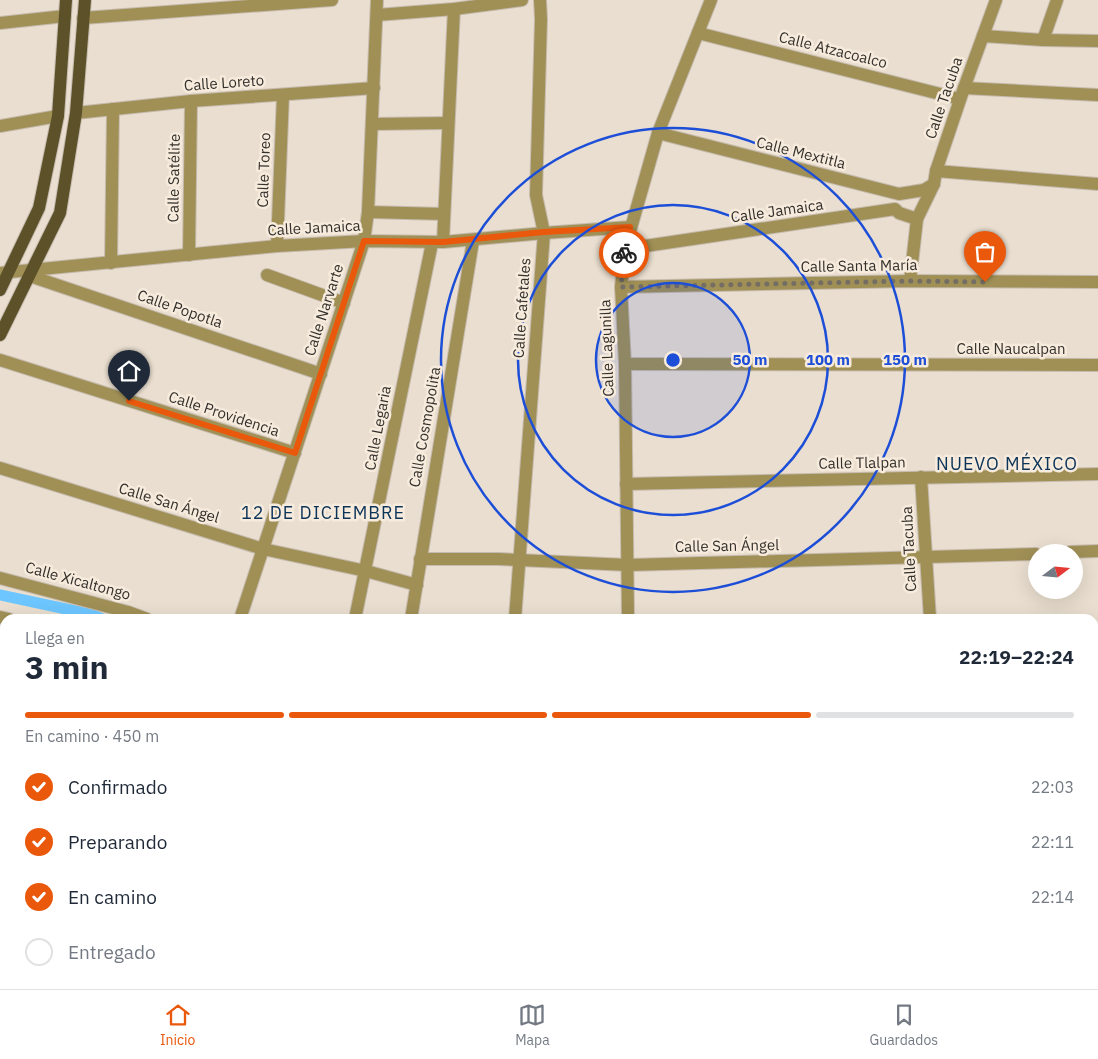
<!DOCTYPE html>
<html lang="es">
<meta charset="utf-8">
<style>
:root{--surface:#fff;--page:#f2f2f3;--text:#1f2937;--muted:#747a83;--line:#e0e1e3;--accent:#ea580c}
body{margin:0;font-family:"IBM Plex Sans",sans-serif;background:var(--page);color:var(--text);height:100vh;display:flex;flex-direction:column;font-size:19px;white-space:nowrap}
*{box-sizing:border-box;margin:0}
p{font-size:16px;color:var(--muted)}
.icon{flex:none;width:28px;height:28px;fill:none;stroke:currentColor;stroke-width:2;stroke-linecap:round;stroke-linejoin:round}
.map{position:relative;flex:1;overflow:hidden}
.panel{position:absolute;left:0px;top:614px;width:1099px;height:376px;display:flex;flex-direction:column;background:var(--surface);border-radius:15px 15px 0 0;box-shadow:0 5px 20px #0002}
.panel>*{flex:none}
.needle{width:32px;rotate:74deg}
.tools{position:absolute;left:1028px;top:544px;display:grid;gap:10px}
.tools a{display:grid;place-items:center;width:55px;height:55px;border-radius:50%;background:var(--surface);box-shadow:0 5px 20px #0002;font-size:25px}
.pin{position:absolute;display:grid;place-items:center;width:42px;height:42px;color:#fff;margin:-51px -21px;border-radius:50% 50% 50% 0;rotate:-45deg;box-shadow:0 0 5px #0007}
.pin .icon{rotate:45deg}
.courier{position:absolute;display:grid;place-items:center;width:50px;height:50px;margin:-25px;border:4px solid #ea580c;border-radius:50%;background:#fff;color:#222;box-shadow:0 1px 6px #0007}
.overview em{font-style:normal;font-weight:700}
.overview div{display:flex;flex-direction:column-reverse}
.overview{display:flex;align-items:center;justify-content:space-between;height:85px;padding:0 25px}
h1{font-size:32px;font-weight:700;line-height:38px}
.bar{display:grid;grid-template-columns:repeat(4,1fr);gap:8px 5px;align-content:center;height:60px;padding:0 25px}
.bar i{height:6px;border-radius:4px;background:var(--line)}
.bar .selected{background:var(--accent)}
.bar p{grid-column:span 4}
ol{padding:0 25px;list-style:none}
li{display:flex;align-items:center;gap:15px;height:55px}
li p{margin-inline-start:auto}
li .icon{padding:5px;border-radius:50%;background:var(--accent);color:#fff;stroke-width:4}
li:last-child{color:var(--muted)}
li i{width:28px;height:28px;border:2px solid var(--line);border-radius:50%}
.tabs{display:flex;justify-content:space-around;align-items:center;height:70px;border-top:1px solid var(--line);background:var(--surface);font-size:14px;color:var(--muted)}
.tabs a{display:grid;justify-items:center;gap:2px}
.tabs .selected{color:var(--accent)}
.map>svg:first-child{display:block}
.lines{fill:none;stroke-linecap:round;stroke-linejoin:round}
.canal{stroke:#6dc6ff;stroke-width:11}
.minor-casing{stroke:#c5bbae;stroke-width:14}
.major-casing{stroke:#c5bbae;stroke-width:14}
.minor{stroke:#a09056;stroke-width:12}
.major{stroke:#5c5128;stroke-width:12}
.done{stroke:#736d64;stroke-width:5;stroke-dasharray:0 9}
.route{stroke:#ea580c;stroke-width:6}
.ring{fill:none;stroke:#1d4ed8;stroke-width:2.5}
.labels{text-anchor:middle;stroke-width:5;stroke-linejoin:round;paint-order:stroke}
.street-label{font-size:15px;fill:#34302b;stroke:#f6ebdc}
.quarter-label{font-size:18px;letter-spacing:1px;fill:#0c3459;stroke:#f6ebdc}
.centre{fill:#1d4ed8;stroke:#f6ebdc;stroke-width:2.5}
.ring-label{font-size:15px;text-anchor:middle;font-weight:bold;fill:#1d4ed8;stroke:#f6ebdc;stroke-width:5;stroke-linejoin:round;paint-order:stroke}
</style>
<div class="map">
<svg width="1098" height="989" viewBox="0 0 1098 989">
<rect width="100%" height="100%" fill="#e9decf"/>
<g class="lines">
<g class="canal">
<path d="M0,595L94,615L102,619"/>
<path d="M94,989L95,985"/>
</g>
<g class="minor-casing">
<g id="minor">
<path d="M377,15L454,9L522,0"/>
<path d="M83,18L332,0"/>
<path d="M0,23L65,16"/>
<path d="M698,33L960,99"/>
<path d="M983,36L1043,40L1098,41"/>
<path d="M1043,40L1057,0"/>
<path d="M964,88L1098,95"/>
<path d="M76,113L191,101L374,88"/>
<path d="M372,124L447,123"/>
<path d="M0,126L58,116"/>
<path d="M658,133L899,194L924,190L934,184"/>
<path d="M936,171L1098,184"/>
<path d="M368,212L444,214"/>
<path d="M443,242L454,9"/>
<path d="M277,246L283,95"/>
<path d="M625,249L895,209L899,213L917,219L934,184L936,171L964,88L996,0"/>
<path d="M189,255L191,101"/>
<path d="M111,263L113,109"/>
<path d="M0,273L277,246L364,241L443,242L544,233L630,227"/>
<path d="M267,275L344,303"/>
<path d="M30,276L321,374"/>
<path d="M910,281L917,219"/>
<path d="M621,287L910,281L1098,282"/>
<path d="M0,360L295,453"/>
<path d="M625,364L1098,365"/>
<path d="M0,468L263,549L366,571L417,585"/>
<path d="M921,477L930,619"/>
<path d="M626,484L1098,474"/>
<path d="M1070,552L1098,551"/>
<path d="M420,559H498L628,565L1036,554"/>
<path d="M0,578L128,612L147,619"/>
<path d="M0,617L9,619"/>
<path d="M240,619L364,241L368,212L377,0"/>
<path d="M355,619L432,243"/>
<path d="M411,619L473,241"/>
<path d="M515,619L544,233L536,195L541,19L540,0"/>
<path d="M628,619L625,364L621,287L625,249L658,133L711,0"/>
<path d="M1094,675H1098"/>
<path d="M0,724L5,714"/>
<path d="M1094,760L1098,759"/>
<path d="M0,804L5,807"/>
<path d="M1094,832H1098"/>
<path d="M0,856L5,858"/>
<path d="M0,869L5,871"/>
<path d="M1094,911H1098"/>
<path d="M246,985L254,989"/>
<path d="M273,985L281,989"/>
<path d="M382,985L391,989"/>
<path d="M634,985V989"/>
<path d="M816,985L819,989"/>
<path d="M481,989V985"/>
<path d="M1053,989L1098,986"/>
</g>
</g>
<g class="major-casing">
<g id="major">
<path d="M0,290L39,208L58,116L66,0"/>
<path d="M0,335L60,213L76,113L85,0"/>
</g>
</g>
<use href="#minor" class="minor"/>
<use href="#major" class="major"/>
</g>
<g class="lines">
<path class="done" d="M624,253L621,287L910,281L985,282"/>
<path class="route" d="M129,401L295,453L364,241L443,242L544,232L630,227L624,253"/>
</g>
<circle cx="673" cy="360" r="77" fill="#1d4ed8" fill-opacity=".12"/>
<g class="ring">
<circle cx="673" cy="360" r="77"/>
<circle cx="673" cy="360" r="155"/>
<circle cx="673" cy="360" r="232"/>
</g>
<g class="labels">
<g class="street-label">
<text transform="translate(833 50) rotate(14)" y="5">Calle Atzacoalco</text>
<text transform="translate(224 83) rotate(-4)" y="5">Calle Loreto</text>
<text transform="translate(944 98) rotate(-71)" y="5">Calle Tacuba</text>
<text transform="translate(801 153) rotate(14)" y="5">Calle Mextitla</text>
<text transform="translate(264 170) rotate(-88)" y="5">Calle Toreo</text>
<text transform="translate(174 178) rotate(-89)" y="5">Calle Satélite</text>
<text transform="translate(777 211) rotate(-8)" y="5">Calle Jamaica</text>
<text transform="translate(314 228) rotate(-3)" y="5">Calle Jamaica</text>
<text transform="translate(859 266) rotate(-1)" y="5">Calle Santa María</text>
<text transform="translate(522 308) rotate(-86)" y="5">Calle Cafetales</text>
<text transform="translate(180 309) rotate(19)" y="5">Calle Popotla</text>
<text transform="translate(324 310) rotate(-72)" y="5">Calle Narvarte</text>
<text transform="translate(607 348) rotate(-92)" y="5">Calle Lagunilla</text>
<text x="1011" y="354">Calle Naucalpan</text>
<text transform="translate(224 414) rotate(18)" y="5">Calle Providencia</text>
<text transform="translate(425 427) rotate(-80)" y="5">Calle Cosmopolita</text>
<text transform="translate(378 428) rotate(-79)" y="5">Calle Legaria</text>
<text transform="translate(862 463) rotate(-1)" y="5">Calle Tlalpan</text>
<text transform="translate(169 503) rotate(17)" y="5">Calle San Ángel</text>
<text transform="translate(727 546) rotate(-1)" y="5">Calle San Ángel</text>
<text transform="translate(909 549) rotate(-93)" y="5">Calle Tacuba</text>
<text transform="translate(78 581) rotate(15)" y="5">Calle Xicaltongo</text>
</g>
<g class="quarter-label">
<text x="1007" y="470">NUEVO MÉXICO</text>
<text x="323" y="519">12 DE DICIEMBRE</text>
</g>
</g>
<circle cx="673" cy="360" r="8" class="centre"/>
<g class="ring-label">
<text x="750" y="365">50 m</text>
<text x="828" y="365">100 m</text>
<text x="905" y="365">150 m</text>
</g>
</svg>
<div class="tools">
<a><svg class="needle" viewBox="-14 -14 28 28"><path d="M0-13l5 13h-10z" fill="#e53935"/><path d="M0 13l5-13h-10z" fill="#747a83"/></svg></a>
</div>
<div class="pin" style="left:985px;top:282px;background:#ea580c"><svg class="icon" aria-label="bag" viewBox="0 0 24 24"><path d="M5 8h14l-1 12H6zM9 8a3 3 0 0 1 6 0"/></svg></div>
<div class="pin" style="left:129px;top:401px;background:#1f2937"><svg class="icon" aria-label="home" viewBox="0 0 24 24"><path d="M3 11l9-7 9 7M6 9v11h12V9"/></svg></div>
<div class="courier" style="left:624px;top:253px"><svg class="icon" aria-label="bike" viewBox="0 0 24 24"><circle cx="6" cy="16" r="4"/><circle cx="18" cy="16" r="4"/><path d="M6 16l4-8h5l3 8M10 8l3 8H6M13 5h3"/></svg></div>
<section class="panel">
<div class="overview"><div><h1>3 min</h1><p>Llega en</p></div><em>22:19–22:24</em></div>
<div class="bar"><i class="selected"></i><i class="selected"></i><i class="selected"></i><i></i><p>En camino · 450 m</p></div>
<ol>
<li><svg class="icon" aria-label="check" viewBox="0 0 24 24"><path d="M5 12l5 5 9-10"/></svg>Confirmado<p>22:03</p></li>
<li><svg class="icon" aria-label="check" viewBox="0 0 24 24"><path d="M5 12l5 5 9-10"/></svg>Preparando<p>22:11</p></li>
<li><svg class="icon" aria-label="check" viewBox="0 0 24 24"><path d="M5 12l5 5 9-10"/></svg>En camino<p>22:14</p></li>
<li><i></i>Entregado</li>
</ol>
</section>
</div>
<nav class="tabs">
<a class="selected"><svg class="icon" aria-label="home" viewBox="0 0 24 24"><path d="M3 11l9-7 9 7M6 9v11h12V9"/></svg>Inicio</a>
<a><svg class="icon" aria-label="map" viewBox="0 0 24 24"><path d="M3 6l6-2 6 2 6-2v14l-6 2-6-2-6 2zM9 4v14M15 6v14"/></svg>Mapa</a>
<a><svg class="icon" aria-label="saved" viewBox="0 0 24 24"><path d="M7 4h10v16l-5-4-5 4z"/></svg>Guardados</a>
</nav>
